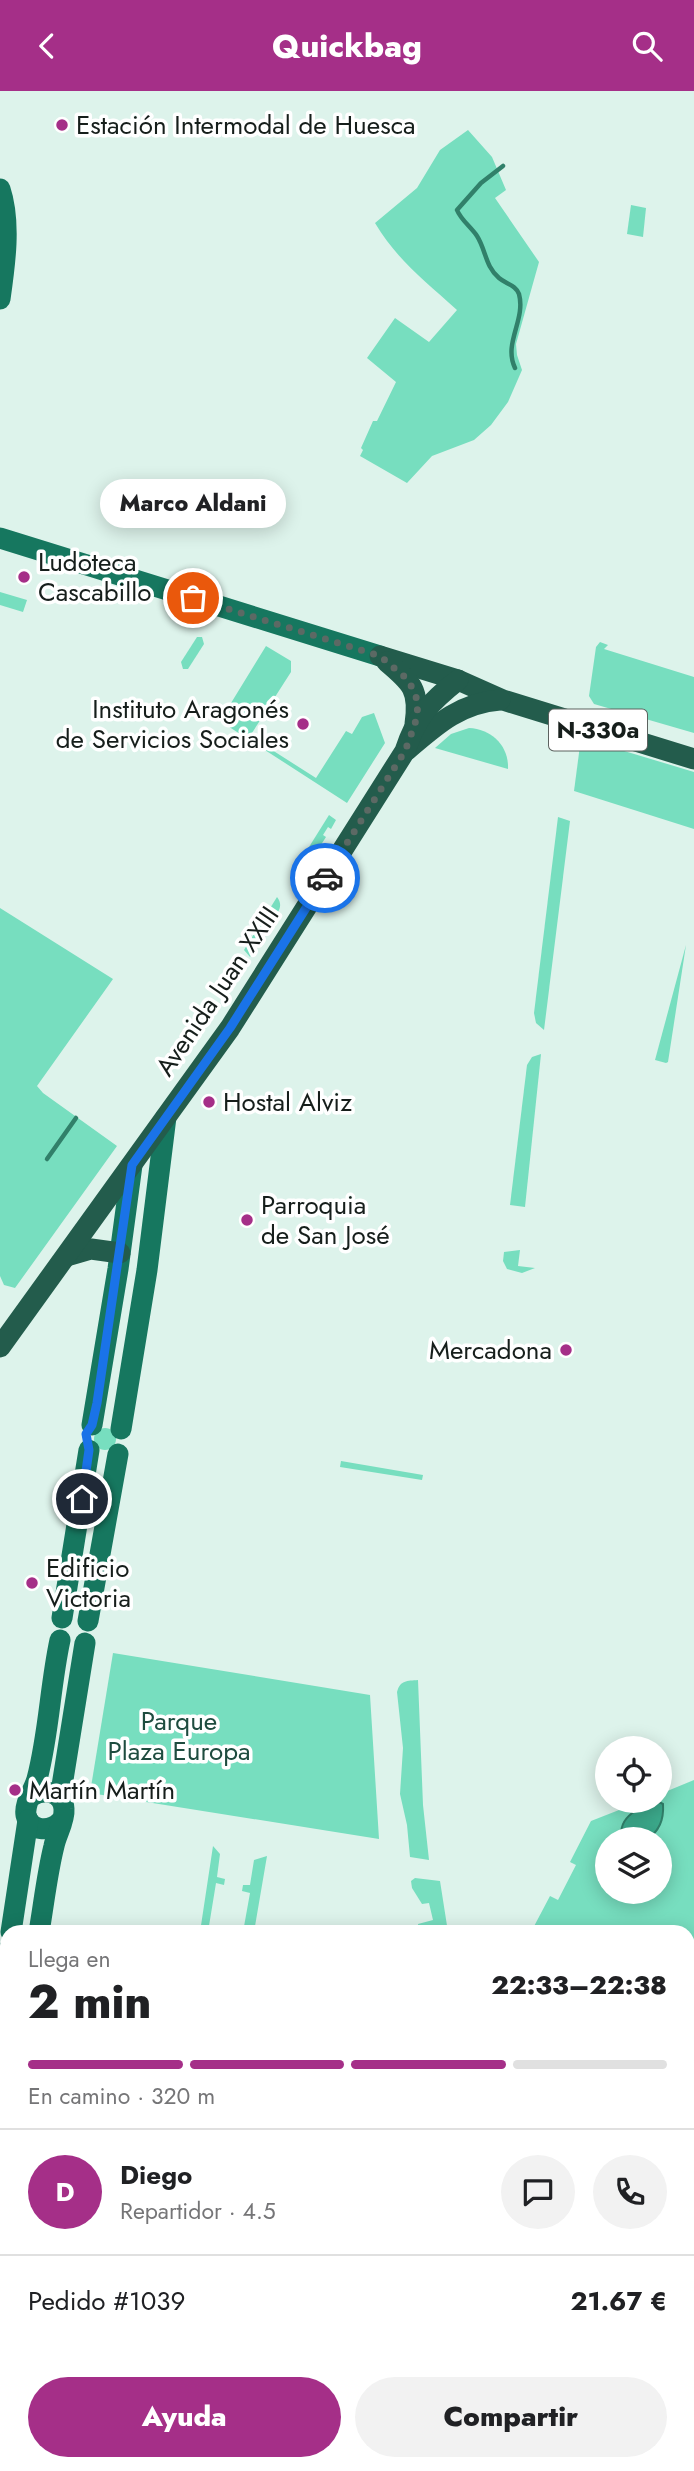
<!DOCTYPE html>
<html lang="es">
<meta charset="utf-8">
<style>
:root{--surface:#fff;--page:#f2f2f2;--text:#202124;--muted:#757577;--line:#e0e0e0;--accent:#a52f88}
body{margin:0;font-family:Jost,sans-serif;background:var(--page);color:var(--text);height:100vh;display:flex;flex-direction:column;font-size:26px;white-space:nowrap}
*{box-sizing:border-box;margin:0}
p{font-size:23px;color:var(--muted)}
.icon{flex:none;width:38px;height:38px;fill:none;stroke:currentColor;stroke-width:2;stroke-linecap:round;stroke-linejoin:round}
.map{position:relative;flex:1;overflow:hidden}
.sheet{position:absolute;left:0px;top:1834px;width:695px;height:546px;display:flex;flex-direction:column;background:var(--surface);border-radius:21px 21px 0 0;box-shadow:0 4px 18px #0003}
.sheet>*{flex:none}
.fabs{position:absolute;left:595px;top:1645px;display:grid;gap:14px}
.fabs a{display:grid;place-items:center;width:77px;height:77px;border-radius:50%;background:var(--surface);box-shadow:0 4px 18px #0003;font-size:35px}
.pin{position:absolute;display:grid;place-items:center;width:60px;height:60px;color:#fff;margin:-30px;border:4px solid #fff;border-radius:50%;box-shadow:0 2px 7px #0007}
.courier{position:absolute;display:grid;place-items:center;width:70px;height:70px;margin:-35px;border:5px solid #1a73e8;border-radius:50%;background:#fff;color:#222;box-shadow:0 2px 9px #0007}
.bubble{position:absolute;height:49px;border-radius:24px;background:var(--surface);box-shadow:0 4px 18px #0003;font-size:23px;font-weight:800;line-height:49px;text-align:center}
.head em{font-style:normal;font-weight:800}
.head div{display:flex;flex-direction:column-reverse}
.head{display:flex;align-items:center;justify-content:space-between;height:119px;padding:0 28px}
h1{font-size:46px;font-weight:800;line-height:52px}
.bar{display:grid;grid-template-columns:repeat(4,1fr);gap:10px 7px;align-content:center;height:84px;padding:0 28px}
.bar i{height:9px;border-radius:5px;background:var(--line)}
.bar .on{background:var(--accent)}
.bar p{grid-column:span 4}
.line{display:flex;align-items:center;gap:18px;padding:0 28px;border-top:2px solid var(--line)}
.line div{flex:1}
.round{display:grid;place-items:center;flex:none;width:74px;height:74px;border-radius:37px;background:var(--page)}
.primary-button{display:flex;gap:14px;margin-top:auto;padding:14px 28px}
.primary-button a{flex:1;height:80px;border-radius:42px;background:var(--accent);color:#fff;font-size:28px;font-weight:800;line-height:80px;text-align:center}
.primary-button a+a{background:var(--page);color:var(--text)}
header{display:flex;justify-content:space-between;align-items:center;height:91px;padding:0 28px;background:var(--accent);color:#fff;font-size:32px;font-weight:800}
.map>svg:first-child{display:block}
.green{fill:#77debf;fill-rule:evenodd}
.water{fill:#3caa8c;stroke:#31806a;stroke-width:2}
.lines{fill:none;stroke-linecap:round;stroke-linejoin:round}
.stream{stroke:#31806a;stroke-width:4.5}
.minor{stroke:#84ae9f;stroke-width:18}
.major{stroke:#16775f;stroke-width:21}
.highway{stroke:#235c4c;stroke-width:21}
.done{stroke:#5c6964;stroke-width:7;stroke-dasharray:0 12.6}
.route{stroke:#1a73e8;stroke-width:9}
.poi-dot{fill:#a52f88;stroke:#fff;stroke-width:2.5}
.labels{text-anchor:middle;stroke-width:7;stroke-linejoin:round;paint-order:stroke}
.shield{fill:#fff;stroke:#5c625f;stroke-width:2}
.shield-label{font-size:24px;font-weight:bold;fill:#161e1b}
.poi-label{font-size:26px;fill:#161e1b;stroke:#fff;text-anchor:start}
.street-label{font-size:26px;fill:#161e1b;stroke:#fff}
.park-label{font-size:26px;fill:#1e4c3f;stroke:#fff}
</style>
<header><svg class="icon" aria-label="back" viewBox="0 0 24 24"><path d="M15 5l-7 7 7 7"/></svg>Quickbag<svg class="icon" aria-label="search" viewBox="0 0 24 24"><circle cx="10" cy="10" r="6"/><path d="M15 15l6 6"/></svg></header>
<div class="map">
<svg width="694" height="2380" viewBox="0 0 694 2380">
<rect width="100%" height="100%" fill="#ddf3eb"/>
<g class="green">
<path d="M468,39L492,66L506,99L495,107L539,171L516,253L517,264L522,279L508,311L491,334L474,349L432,365L407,392L360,365L363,359L361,357L373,330H377L396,291L367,267L395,227L429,251L457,219C424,189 398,170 375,132L417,97L440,59Z"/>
<path d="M631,114L646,117L643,146L627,143Z"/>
<path d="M0,501L27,509L23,521L0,514Z"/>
<path d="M197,546H202L204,553L188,578H183L181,571Z"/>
<path d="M600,551L608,554L604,558L694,586V642L594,613L589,605L596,556Z"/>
<path d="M266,555L291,570V581L250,645L316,687L346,640L352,643L362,626L374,622L385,652L347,712L220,630Z"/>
<path d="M469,637C492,638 509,655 508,678L435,657L451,643Z"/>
<path d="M581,647L694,681V738L574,700Z"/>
<path d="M329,724L336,729L331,738L328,736L323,744L326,746L315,763L312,762L307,770L309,772C305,779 302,782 294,780Z"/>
<path d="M558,726L570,730L544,939L536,932L534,922Z"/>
<path d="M277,806C281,811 281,816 278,821L275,820L271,827L273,829L261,848L258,847L253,855L256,857L250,866L244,859Z"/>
<path d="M0,817L113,888L37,995L43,1002L117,1055L15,1197L4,1194L0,1185Z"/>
<path d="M686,854L668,971L666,972L655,969Z"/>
<path d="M541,963L525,1116L510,1114L527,974L532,966Z"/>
<path d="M520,1159L518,1175L535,1177L522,1182L507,1178L503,1170L504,1161Z"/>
<circle cx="105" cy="1348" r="11"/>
<path d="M341,1370L423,1384L422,1389L340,1376Z"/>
<path d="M113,1562L370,1604L379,1748L90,1702Z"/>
<path d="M418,1589L423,1714L429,1769L410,1766L407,1734L400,1703L403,1657L397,1601C400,1589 407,1590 418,1589Z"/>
<path d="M694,1689V2060L688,2057V1841H531L550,1805L558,1809L576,1774L570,1771L591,1730L642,1710H660V1703ZM607,1748H660V1801H607Z"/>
<path d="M213,1755L220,1763L217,1786L225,1788L224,1794L216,1792L208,1841H200Z"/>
<path d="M267,1765L254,1841H243L250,1802L242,1800L243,1794H250L254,1769Z"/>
<path d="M415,1787L440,1790L448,1841H419L418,1833L433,1829L429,1812L422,1813L412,1797L411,1790Z"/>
<path d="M694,2070V2286L688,2281V2078Z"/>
<path d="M192,2373H241L245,2380H196Z"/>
<path d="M595,2373H648L652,2380H603Z"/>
</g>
<path class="water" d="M659,1711L663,1713C664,1728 660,1740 647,1748L643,1741L633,1748L622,1747C617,1726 641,1714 659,1711Z"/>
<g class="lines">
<g class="stream">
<path d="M503,75L481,92L457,119C461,129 471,136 477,145C486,159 485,175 499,187C506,193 516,194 519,203C526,229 503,252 515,277"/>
<path d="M47,1068L76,1027"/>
</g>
<g class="minor">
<path d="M0,2195L7,2196"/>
<path d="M280,2373L284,2380"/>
</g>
<g class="major">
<path d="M0,98C11,131 5,173 0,208"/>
<path d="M0,447L380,565"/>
<path d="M92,1334L118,1178L132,1074"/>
<path d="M121,1338L147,1179L166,1026"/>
<path d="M62,1527L89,1359"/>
<path d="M88,1530L118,1363"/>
<path d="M60,1549C50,1595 49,1643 37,1688C34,1699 24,1712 26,1724C30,1741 50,1741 60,1731"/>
<path d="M32,1705C44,1697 63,1701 64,1718C65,1730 56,1744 54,1755C47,1783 44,1812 39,1841"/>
<path d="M60,1707L85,1552"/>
<path d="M11,1841L28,1729"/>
<path d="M6,1863L7,1860"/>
<path d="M0,1914L6,1883"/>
<path d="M0,2014L7,2019"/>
<path d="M0,2092L7,2050"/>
</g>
<g class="highway">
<path d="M380,565L458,589L503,609L694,668"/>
<path d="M387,571C412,592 420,599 415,633"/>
<path d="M407,659C436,634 460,612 500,609"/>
<path d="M67,1165L91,1158L120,1162"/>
<path d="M0,1256L230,937L405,660C416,626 430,611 458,589"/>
</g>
</g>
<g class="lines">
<path class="done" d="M193,507L380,565L406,587L415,601L418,615L415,633L405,660L325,787"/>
<path class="route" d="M82,1408L89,1359L86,1343L92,1334L97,1312L132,1074L230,937L325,787"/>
</g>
<g class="poi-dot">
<circle cx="62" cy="34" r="7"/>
<circle cx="24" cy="486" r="7"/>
<circle cx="303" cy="633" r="7"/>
<circle cx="209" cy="1011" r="7"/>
<circle cx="247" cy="1129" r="7"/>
<circle cx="566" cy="1259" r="7"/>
<circle cx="32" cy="1492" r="7"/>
<circle cx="15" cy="1699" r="7"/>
</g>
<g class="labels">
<rect class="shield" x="549" y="618.5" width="98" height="41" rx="5"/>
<g class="shield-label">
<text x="598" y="647">N-330a</text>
</g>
<g class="poi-label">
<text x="76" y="43">Estación Intermodal de Huesca</text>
<text x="38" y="480">Ludoteca<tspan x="38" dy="30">Cascabillo</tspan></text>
<text x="289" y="627" text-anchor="end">Instituto Aragonés<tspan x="289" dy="30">de Servicios Sociales</tspan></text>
<text x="223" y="1020">Hostal Alviz</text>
<text x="261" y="1123">Parroquia<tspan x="261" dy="30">de San José</tspan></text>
<text x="552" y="1268" text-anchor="end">Mercadona</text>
<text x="46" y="1486">Edificio<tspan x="46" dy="30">Victoria</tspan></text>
<text x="29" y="1708">Martín Martín</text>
</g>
<g class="street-label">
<text transform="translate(217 900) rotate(-56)" y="9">Avenida Juan XXIII</text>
</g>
<g class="park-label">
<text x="179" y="1639">Parque<tspan x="179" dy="30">Plaza Europa</tspan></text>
</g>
</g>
</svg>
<div class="fabs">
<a><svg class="icon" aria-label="locate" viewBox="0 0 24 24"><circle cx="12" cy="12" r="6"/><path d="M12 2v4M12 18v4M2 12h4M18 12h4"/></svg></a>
<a><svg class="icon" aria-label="layers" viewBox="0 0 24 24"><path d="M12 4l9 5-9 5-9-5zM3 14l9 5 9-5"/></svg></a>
</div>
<div class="pin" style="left:193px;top:507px;background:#ea580c"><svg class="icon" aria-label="bag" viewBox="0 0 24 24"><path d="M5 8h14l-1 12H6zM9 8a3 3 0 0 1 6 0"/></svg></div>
<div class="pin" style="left:82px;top:1408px;background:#1f2937"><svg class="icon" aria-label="home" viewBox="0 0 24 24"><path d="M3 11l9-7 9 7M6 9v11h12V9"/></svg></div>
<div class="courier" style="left:325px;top:787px"><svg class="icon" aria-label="car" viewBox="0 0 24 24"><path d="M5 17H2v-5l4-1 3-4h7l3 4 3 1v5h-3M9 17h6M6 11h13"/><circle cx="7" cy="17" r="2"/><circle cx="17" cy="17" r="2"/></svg></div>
<div class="bubble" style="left:100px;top:388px;width:186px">Marco Aldani</div>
<section class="sheet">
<div class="head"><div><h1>2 min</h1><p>Llega en</p></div><em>22:33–22:38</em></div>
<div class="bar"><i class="on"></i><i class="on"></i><i class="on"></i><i></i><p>En camino · 320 m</p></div>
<div class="line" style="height:126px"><b class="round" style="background:var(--accent);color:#fff">D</b><div><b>Diego</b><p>Repartidor · 4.5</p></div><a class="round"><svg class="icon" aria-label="chat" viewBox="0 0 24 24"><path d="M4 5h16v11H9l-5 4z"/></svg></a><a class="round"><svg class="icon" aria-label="phone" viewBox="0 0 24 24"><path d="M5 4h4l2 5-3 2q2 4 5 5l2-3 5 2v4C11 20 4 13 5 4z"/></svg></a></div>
<div class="line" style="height:91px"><div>Pedido #1039</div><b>21.67 €</b></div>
<div class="primary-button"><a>Ayuda</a><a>Compartir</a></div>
</section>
</div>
